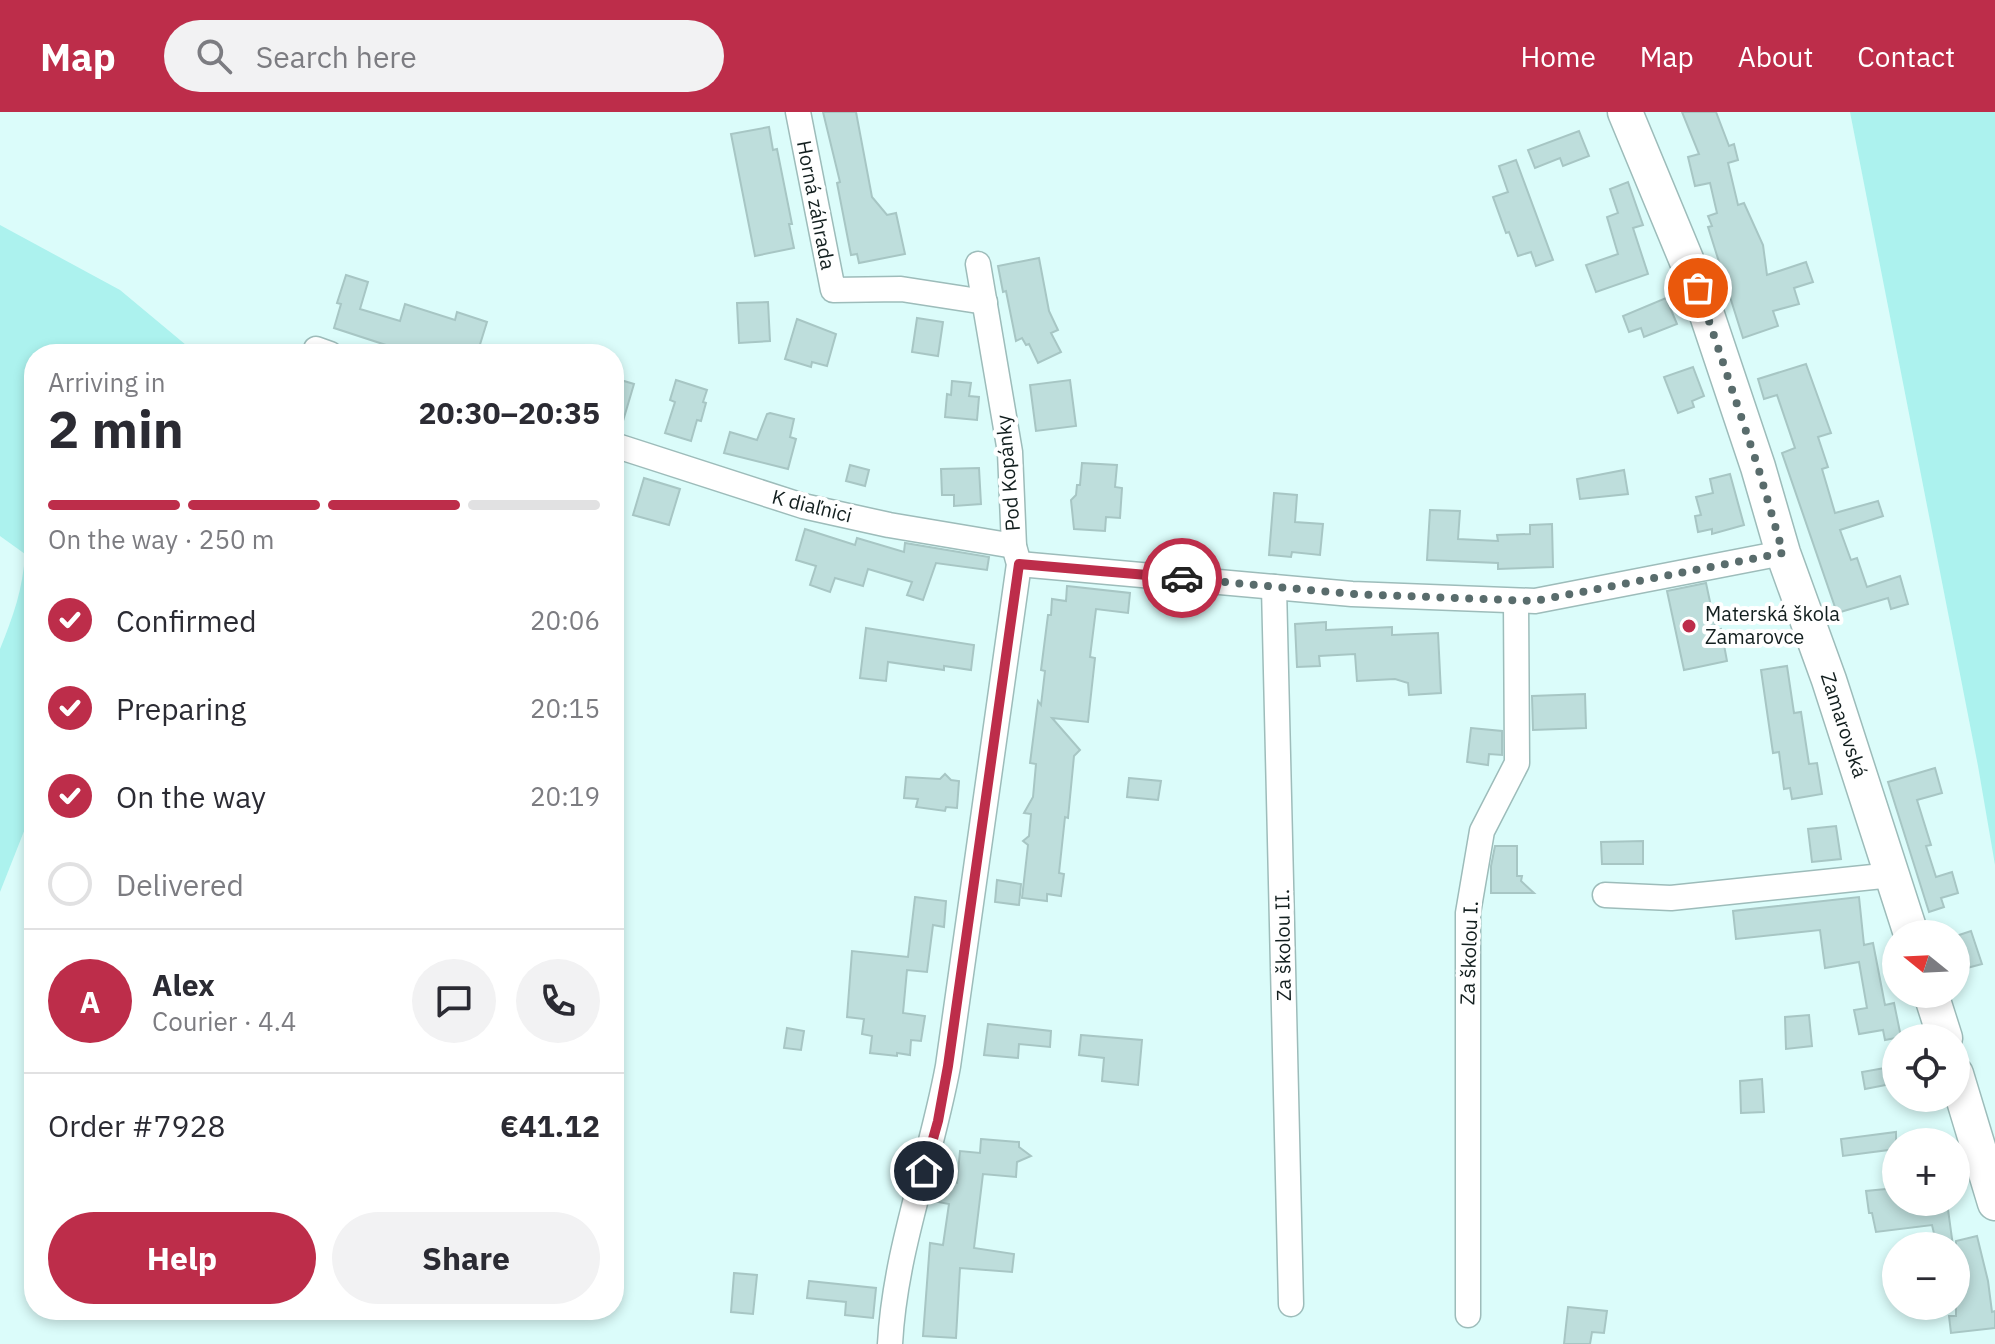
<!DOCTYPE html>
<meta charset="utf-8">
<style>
:root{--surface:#fff;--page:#f2f2f3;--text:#2b2b33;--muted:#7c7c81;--line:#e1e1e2;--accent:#bd2d4a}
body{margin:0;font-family:"IBM Plex Sans",sans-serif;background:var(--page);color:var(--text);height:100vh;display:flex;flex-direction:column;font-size:30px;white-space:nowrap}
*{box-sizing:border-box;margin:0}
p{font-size:26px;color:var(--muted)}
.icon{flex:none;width:44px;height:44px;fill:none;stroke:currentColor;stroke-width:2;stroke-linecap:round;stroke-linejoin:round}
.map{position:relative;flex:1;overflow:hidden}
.panel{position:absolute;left:24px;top:232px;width:600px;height:976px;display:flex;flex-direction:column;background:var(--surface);border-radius:32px;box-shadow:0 4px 12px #0003}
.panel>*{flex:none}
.needle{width:52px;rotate:288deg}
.controls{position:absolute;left:1882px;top:808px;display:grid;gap:16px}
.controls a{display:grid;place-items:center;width:88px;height:88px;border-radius:50%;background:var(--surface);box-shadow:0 4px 12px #0003;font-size:40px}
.pin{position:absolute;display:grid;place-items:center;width:68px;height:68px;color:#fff;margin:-34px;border:4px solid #fff;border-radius:50%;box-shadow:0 2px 8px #0007}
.courier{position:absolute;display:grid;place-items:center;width:80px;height:80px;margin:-40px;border:6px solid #bd2d4a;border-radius:50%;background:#fff;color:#222;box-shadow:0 2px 10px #0007}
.headline em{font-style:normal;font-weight:700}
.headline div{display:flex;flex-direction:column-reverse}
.headline{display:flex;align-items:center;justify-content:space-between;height:136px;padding:0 24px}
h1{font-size:52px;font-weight:700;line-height:60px}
.bar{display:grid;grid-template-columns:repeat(4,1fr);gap:12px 8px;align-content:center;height:96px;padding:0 24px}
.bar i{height:10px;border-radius:6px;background:var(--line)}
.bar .selected{background:var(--accent)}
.bar p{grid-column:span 4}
.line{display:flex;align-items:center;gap:20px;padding:0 24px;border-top:2px solid var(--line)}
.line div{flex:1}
.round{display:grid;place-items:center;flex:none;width:84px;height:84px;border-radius:42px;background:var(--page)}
ol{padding:0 24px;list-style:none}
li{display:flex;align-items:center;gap:24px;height:88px}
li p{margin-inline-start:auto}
li .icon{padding:8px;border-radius:50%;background:var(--accent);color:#fff;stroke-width:4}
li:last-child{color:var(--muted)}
li i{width:44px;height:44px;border:4px solid var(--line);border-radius:50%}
.cta{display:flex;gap:16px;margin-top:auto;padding:16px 24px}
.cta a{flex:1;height:92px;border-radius:48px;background:var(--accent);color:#fff;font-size:32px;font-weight:700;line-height:92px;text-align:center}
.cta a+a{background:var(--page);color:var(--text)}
header{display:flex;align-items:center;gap:48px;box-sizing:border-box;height:112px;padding:0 40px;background:var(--accent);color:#fff}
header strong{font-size:38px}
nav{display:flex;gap:44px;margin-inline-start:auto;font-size:28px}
.search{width:560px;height:72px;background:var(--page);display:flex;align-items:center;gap:20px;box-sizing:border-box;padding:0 28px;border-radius:44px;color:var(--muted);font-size:30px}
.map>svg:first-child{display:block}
.green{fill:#acf2ee}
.building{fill:#bededc;stroke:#a7c6c4;stroke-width:2}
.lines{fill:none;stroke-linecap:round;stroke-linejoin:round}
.minor-casing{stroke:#9dbcba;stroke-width:27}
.secondary-casing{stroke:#9dbcba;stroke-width:37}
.minor{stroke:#fff;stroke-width:24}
.secondary{stroke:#fff;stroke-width:34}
.done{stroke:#596c6c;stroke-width:8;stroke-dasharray:0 14.4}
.route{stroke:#bd2d4a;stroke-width:10}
.poi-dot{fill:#bd2d4a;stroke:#fff;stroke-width:3}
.labels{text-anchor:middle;stroke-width:8;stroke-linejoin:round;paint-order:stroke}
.street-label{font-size:20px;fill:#131f1f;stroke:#fff}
.poi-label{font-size:20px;fill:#131f1f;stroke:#fff;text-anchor:start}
</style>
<header>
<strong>Map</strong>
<div class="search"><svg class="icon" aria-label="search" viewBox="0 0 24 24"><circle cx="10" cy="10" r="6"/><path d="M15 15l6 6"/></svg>Search here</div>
<nav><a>Home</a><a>Map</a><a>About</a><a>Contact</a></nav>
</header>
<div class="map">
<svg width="1995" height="1232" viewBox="0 0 1995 1232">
<rect width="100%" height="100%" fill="#dbfcfa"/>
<g class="green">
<path d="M1850,0H1995V753L1978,654Z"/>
<path d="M0,113L120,178L192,238L193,242H34V694L0,780V537C13,505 23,477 25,442L0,424Z"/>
</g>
<g class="building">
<path d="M823,0H856L872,85L887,103L896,101L905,142L859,151L857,142L851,143L837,71L840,70Z"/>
<path d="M1682,0H1716L1729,34L1734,32L1738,48L1728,51L1738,93L1744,91L1763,133L1767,163L1806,150L1813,170L1794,176L1799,192L1773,199L1778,214L1743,226L1708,115L1712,114L1708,104L1717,101L1710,71L1695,74L1688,45L1699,42Z"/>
<path d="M769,15L773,38L777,37L792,112H789L794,136L755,144L731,22Z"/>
<path d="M1579,19L1589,44L1563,54L1560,46L1535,56L1528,38Z"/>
<path d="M1516,48L1553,148L1536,154L1531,140L1518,144L1509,120L1506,121L1493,85L1508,80L1499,54Z"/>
<path d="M1628,70L1643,113L1633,116L1648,162L1596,180L1586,153L1618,142L1607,105L1618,101L1610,77Z"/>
<path d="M1039,146L1049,199L1058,218L1051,221L1061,240L1038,251L1029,232L1026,233L1022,226L1016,229L1006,179L1003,180L998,154Z"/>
<path d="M346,163L368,170L360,197L400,209L405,192L455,208L457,200L487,210L477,242H405L391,238L392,235L334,216L341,192L337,191Z"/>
<path d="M1666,186L1677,212L1644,225L1641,216L1629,220L1623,204Z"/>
<path d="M768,190L770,229L739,231L737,191Z"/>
<path d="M917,206L943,210L938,244L912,240Z"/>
<path d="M797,207L836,222L827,254L812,250L811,255L785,247Z"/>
<path d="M1806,252L1831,321L1818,325L1828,355L1822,357L1835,401L1878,389L1883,404L1840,418L1851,448L1857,446L1867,475L1900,464L1908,492L1891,497L1888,486L1837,501L1782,341L1795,336L1777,283L1764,287L1758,267Z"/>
<path d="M1693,255L1704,284L1692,289L1694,295L1678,301L1664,265Z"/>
<path d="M614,266L634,272L620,319L614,318Z"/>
<path d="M676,268L707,278L703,290L706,291L701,309L697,308L691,329L665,321L675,290L670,288Z"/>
<path d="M1070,268L1076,314L1036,319L1030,273Z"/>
<path d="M952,269L971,271L969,284L979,285L977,308L945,305L947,282L951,283Z"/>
<path d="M770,301L794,307L790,325L796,327L788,357L724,341L730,320L757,328L767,302Z"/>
<path d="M1082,351L1117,353L1115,375L1122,376L1120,406L1106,405L1105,419L1074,417L1071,388L1076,383L1077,373H1080Z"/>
<path d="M850,353L869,358L865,374L846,369Z"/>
<path d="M979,356L981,392L954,394V383H942L941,357Z"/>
<path d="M1624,358L1628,382L1580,387L1577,367Z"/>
<path d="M1730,362L1744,413L1712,422V417L1698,420L1695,404L1701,403L1696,385L1713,381L1710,367Z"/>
<path d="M644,366L680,377L669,413L633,403Z"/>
<path d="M1274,381L1297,383L1295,410L1323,412L1320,443L1292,440L1291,445L1269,443Z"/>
<path d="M1430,398L1460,399L1458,427L1498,429L1497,423L1530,422V413L1552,412L1553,455L1498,457V451L1427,448Z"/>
<path d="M805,417L855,433L857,426L904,440L905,431L989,445L987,458L936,451L923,488L907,483L912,470L868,457L863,474L835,466L830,480L810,473L816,454L796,448Z"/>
<path d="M1706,471L1716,518L1721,517L1727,549L1684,558L1667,479Z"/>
<path d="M1067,474L1130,481L1128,501L1096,497L1090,545L1095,546L1088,610L1052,606L1080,638L1074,644L1068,706L1065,705L1059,761L1064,762L1061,784L1047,782V789L1022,786L1028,733L1023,729L1029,724L1031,702L1024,701L1033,685L1036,652L1030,651L1038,589L1041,593L1045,559L1041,558L1048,503H1051L1052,487L1066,489Z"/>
<path d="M1326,510V518L1392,515V523L1438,521L1441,581L1409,583L1408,571L1395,567L1357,569L1355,542L1319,544L1320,554L1297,555L1295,512Z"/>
<path d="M866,516L974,533L971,558L944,554V558L888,550L886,569L860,566Z"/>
<path d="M1787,554L1794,601L1801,600L1809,652L1817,651L1822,682L1792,687L1790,676L1784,677L1779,640L1773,641L1761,558Z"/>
<path d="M1585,582L1586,616L1533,618L1532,584Z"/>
<path d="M1471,616L1502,619V643L1489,642L1488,653L1467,650Z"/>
<path d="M1935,656L1942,681L1917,688L1931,733L1926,734L1936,765L1952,760L1958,781L1941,786L1944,795L1929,800L1888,670Z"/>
<path d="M945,662L951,668L959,669L957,696L946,695L945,699L916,695L918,687L904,686L906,665L940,667Z"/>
<path d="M1129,666L1161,669L1158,688L1127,685Z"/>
<path d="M1836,714L1841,747L1812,750L1808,717Z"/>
<path d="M1643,729V752H1602L1601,730Z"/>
<path d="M1495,734H1517V764H1522L1521,769L1534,781H1491V754Z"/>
<path d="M997,768L1021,772L1019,793L995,790Z"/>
<path d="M915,785L946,789L944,815L933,813L927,860L907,858L903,901L925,904L921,929L911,928L910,943L897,941V944L870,941L872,924L862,922L864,907L847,905L852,839L908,845Z"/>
<path d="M1859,785L1864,833L1873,831L1885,893L1894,891L1901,925L1885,928L1883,918L1859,922L1854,898L1867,896L1859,850L1825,856L1820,818L1736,827L1733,799Z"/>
<path d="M1971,819L1982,852L1956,859V824Z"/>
<path d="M1809,903L1812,934L1786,937L1785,905Z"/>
<path d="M988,912L1051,919L1050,935L1019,932L1018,946L984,943Z"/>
<path d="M787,916L804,919L801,938L784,936Z"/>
<path d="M1081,923L1142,928L1138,973L1102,969L1104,946L1079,943Z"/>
<path d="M1896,954V971L1865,977L1862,960Z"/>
<path d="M1762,967L1764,1000L1741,1001L1740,969Z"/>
<path d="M1896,1020V1037L1843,1044L1841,1027Z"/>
<path d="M981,1027L1019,1030V1035L1031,1044L1017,1050L1016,1065L983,1062L974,1136L1014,1142L1012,1160L960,1156L956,1226L923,1224L930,1131L943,1133L949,1092L933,1089L936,1069L957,1071L960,1039L980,1041Z"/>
<path d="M1896,1076V1090H1947L1953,1134H1937L1932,1113L1876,1120L1872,1101H1869L1866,1079Z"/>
<path d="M1977,1124L1988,1169L1992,1200L1995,1199V1216L1951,1221L1949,1204H1956V1129Z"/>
<path d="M734,1161L757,1163L753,1202L731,1200Z"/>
<path d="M809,1169L876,1176L873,1206L845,1203L846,1190L807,1186Z"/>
<path d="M1568,1195L1607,1199L1604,1221L1592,1220L1590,1232H1564Z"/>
</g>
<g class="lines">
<g class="minor-casing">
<g id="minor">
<path d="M798,0L833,178L901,177L985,190"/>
<path d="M316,237L330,242"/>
<path d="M614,333L803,394L889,413L1014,434"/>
<path d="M1019,452L1352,482L1535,489L1783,441"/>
<path d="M1274,475L1291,1192"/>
<path d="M1605,783L1671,786L1892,763"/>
<path d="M1468,1203V801L1482,719L1517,651L1516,489"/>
<path d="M890,1232C895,1137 931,1047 948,954L1019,452L1014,434L1010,340L978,152"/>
</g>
</g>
<g class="secondary-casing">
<g id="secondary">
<path d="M1625,0L1698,176L1758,355L1783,441L1829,568L1911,822"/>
<path d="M1931,882L1945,926"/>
<path d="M1956,962L1995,1091"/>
</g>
</g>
<use href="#minor" class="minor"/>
<use href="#secondary" class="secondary"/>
</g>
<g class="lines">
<path class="done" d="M1182,466L1352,482L1535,489L1783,441L1758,355L1698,176"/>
<path class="route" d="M924,1059L938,1009L948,954L1019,452L1182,466"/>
</g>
<circle class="poi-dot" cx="1689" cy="514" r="8"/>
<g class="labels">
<g class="street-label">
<text transform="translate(816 93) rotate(79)" y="7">Horná záhrada</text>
<text transform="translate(1008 361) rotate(-95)" y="7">Pod Kopánky</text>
<text transform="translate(812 394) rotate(14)" y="7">K diaľnici</text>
<text transform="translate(1844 613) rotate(72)" y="7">Zamarovská</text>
<text transform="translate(1283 833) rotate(-91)" y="7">Za školou II.</text>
<text transform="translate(1469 841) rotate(-88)" y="7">Za školou I.</text>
</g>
<g class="poi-label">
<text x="1705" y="509">Materská škola<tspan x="1705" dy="23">Zamarovce</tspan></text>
</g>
</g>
</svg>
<div class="controls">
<a><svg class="needle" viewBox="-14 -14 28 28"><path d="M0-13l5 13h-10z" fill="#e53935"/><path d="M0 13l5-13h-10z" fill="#7c7c81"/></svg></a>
<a><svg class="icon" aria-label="locate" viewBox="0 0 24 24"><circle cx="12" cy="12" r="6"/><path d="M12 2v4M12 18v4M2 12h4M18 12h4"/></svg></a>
<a>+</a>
<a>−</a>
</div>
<div class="pin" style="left:1698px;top:176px;background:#ea580c"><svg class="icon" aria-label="bag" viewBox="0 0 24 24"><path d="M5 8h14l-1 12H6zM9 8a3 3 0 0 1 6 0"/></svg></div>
<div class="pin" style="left:924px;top:1059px;background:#1f2937"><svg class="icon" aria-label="home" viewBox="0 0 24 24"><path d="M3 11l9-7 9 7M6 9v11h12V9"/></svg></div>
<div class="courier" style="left:1182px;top:466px"><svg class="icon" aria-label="car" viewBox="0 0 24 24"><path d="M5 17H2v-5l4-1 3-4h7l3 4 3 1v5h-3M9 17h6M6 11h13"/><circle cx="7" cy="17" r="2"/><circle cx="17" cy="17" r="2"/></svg></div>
<section class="panel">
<div class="headline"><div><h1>2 min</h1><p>Arriving in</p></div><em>20:30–20:35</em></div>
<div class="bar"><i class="selected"></i><i class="selected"></i><i class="selected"></i><i></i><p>On the way · 250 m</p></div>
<ol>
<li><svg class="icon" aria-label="check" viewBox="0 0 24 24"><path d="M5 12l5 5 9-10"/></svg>Confirmed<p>20:06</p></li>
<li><svg class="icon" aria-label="check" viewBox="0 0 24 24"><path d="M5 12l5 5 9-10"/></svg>Preparing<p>20:15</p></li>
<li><svg class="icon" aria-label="check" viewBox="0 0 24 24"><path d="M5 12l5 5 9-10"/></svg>On the way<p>20:19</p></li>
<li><i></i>Delivered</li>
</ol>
<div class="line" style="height:144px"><b class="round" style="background:var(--accent);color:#fff">A</b><div><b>Alex</b><p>Courier · 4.4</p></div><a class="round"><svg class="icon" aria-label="chat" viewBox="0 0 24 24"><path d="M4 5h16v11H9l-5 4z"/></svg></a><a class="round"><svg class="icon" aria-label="phone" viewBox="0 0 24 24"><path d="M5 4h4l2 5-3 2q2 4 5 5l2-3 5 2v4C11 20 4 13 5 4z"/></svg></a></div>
<div class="line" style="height:104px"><div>Order #7928</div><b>€41.12</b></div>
<div class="cta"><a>Help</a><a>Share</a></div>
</section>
</div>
